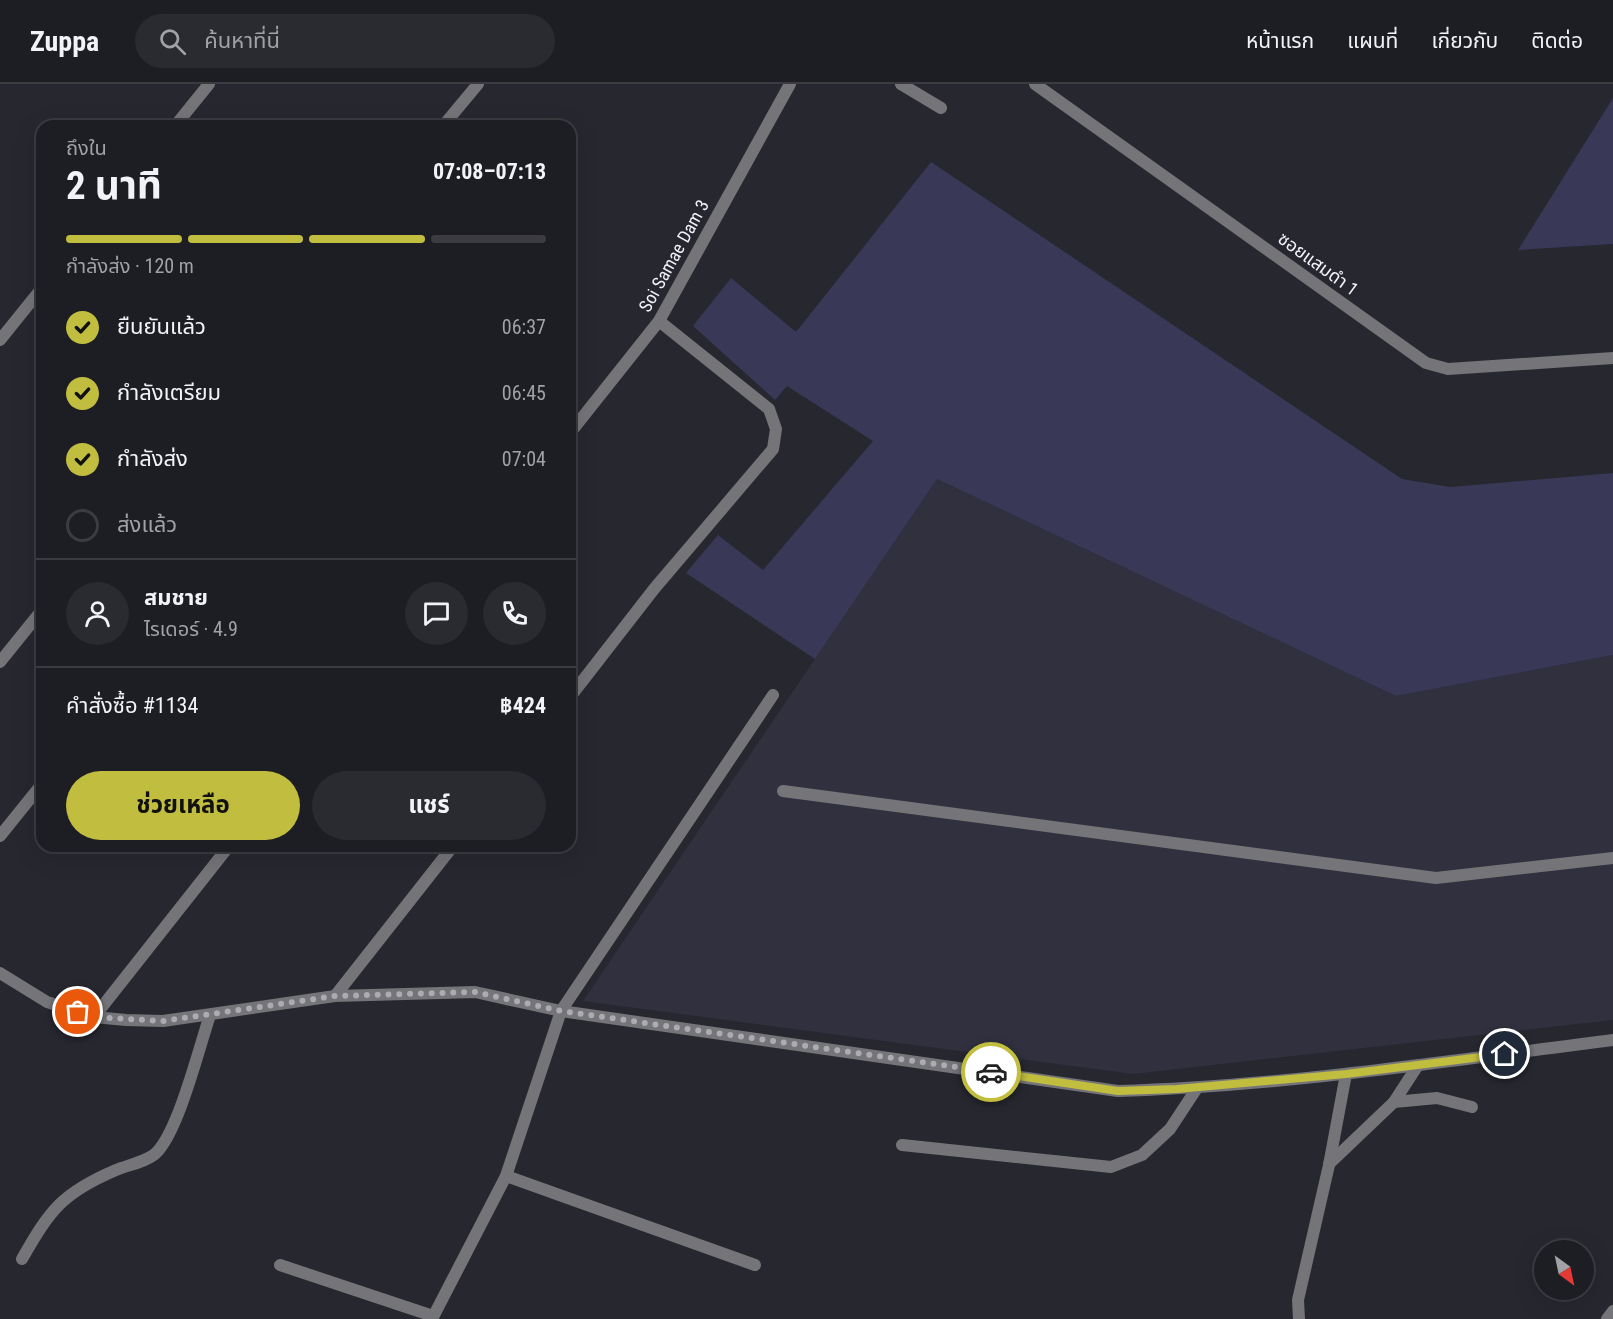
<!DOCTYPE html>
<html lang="th">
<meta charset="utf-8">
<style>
:root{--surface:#1d1d24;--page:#2a2a31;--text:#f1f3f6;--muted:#a0a2a6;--line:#3b3b41;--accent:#c1bd3f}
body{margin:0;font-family:"Roboto Condensed","Noto Sans Thai",sans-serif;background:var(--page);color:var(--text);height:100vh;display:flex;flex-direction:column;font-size:22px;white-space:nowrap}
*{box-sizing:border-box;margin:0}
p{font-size:20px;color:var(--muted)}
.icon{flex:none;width:33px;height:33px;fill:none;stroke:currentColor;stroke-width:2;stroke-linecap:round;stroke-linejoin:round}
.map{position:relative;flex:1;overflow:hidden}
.sheet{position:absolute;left:36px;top:36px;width:540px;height:732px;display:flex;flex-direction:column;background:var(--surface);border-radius:18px;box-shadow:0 6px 24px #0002,0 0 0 2px var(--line)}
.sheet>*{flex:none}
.needle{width:39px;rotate:147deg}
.controls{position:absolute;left:1534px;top:1156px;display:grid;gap:12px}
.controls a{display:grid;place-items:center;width:60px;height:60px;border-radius:50%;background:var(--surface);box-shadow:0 6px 24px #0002,0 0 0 2px var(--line);font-size:30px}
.pin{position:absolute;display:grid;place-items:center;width:51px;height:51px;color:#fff;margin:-26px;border:3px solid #fff;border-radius:50%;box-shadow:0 2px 6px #0007}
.courier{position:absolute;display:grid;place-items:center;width:60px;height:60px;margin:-30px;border:4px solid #c1bd3f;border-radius:50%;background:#fff;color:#222;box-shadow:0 2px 8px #0007}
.headline em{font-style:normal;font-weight:700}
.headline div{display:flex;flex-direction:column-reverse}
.headline{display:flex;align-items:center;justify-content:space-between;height:102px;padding:0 30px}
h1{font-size:39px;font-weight:700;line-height:45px}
.bar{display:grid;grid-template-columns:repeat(4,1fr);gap:9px 6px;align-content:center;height:72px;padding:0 30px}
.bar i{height:8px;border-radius:4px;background:var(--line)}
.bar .active{background:var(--accent)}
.bar p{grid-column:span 4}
.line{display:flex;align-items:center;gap:15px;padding:0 30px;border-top:2px solid var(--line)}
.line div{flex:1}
.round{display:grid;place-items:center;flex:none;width:63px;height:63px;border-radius:32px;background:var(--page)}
ol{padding:0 30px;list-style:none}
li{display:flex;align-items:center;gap:18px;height:66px}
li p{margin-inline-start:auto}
li .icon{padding:6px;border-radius:50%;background:var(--accent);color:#111;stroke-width:4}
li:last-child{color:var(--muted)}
li i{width:33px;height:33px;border:3px solid var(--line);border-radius:50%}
.button{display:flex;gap:12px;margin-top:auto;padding:12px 30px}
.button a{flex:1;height:69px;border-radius:36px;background:var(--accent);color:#111;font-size:24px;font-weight:700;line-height:69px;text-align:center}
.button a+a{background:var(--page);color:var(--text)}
header{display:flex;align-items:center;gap:36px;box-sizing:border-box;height:84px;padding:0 30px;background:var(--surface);border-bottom:2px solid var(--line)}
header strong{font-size:28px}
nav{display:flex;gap:33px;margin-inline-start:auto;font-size:21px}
.search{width:420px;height:54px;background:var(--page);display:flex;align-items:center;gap:15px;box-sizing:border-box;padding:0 21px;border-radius:33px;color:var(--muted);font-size:22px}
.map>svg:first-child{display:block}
.built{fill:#31303f}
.green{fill:#393857}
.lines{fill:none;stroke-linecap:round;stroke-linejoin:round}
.lane{stroke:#747479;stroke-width:12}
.street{stroke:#747479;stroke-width:12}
.done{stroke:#ababb2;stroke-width:6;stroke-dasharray:0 10.8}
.route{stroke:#c1bd3f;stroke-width:8}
.labels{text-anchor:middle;stroke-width:4.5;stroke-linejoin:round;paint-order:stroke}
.street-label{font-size:18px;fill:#f2f2f8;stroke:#272730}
</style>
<header>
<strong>Zuppa</strong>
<div class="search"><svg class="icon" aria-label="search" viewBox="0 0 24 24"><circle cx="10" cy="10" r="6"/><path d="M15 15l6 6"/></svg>ค้นหาที่นี่</div>
<nav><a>หน้าแรก</a><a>แผนที่</a><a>เกี่ยวกับ</a><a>ติดต่อ</a></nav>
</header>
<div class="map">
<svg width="1613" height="1235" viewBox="0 0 1613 1235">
<rect width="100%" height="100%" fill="#272730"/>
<path class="built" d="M937,395L1396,612L1613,571V936L1133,990L583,917Z"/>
<g class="green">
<path d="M1613,14V160L1518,166Z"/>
<path d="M931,78L1402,395L1450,403L1613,389V571L1396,612L937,395L815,575L686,489L718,451L763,486L873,357L787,302L775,316L693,242L731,194L796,248Z"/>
</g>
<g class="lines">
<g class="lane">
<path d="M1394,1018L1437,1014L1472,1023"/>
<path d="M902,1061L1111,1083L1142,1071L1170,1045L1197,1004"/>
<path d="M1329,1080L1394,1018L1418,981"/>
<path d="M506,1092L755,1181"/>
<path d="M1299,1235L1298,1216L1329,1081L1346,990"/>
</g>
<g class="street">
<path d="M901,0L941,24"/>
<path d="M1035,0L1426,279L1448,285L1613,274"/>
<path d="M175,42L209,0"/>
<path d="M443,42L478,0"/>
<path d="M0,256L42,204"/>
<path d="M570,349L659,237L790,0"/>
<path d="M0,578L42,526"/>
<path d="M570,613L654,505L773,365L776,345L769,325L659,237"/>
<path d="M783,707L1436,794L1613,774"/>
<path d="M0,752L42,700"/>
<path d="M0,889L47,918L94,933L126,936L163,937L335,912L475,908L561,927L1118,1007C1284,1002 1448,977 1613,956"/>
<path d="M335,912L453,762"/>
<path d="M94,933L229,762"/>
<path d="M22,1175C50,1126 62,1109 116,1086C128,1081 149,1077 157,1068C179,1045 199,964 210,931"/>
<path d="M280,1181L433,1232"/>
<path d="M432,1235L506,1092L561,927L773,611"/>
<path d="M1607,1235L1613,1227"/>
</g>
</g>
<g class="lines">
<path class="done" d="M78,928L94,933L163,937L335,912L475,908L561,927L991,988"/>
<path class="route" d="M991,988L1118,1007L1177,1005L1346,990L1505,970"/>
</g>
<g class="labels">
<g class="street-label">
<text transform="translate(674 172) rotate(-61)" y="6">Soi Samae Dam 3</text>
<text transform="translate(1318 180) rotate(36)" y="6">ซอยแสมดำ 1</text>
</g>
</g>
</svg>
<div class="controls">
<a><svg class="needle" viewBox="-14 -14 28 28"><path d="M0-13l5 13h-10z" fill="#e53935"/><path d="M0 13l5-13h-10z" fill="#a0a2a6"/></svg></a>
</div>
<div class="pin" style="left:78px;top:928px;background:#ea580c"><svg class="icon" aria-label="bag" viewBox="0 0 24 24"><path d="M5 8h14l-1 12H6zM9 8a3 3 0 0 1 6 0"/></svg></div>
<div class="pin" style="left:1505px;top:970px;background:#1f2937"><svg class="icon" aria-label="home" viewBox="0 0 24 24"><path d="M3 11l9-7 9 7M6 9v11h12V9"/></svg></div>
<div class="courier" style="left:991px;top:988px"><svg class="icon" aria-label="car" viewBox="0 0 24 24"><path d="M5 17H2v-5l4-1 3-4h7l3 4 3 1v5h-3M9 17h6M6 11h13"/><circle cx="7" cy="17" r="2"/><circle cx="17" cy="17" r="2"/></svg></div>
<section class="sheet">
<div class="headline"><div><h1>2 นาที</h1><p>ถึงใน</p></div><em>07:08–07:13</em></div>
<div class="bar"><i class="active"></i><i class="active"></i><i class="active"></i><i></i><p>กำลังส่ง · 120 m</p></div>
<ol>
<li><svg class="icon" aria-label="check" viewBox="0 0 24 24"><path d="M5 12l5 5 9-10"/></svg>ยืนยันแล้ว<p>06:37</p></li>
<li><svg class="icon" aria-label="check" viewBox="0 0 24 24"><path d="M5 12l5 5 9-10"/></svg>กำลังเตรียม<p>06:45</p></li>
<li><svg class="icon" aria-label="check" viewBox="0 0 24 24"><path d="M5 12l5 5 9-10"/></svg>กำลังส่ง<p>07:04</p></li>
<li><i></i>ส่งแล้ว</li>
</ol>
<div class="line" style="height:108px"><a class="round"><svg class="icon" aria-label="person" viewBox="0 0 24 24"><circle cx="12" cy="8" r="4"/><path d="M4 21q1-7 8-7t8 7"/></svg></a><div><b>สมชาย</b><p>ไรเดอร์ · 4.9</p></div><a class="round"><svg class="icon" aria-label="chat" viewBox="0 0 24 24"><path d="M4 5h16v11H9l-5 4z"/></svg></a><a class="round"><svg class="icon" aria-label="phone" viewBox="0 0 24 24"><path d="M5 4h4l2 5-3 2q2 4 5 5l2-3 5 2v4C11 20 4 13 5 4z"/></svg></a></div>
<div class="line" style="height:78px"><div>คำสั่งซื้อ #1134</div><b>฿424</b></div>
<div class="button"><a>ช่วยเหลือ</a><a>แชร์</a></div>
</section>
</div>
